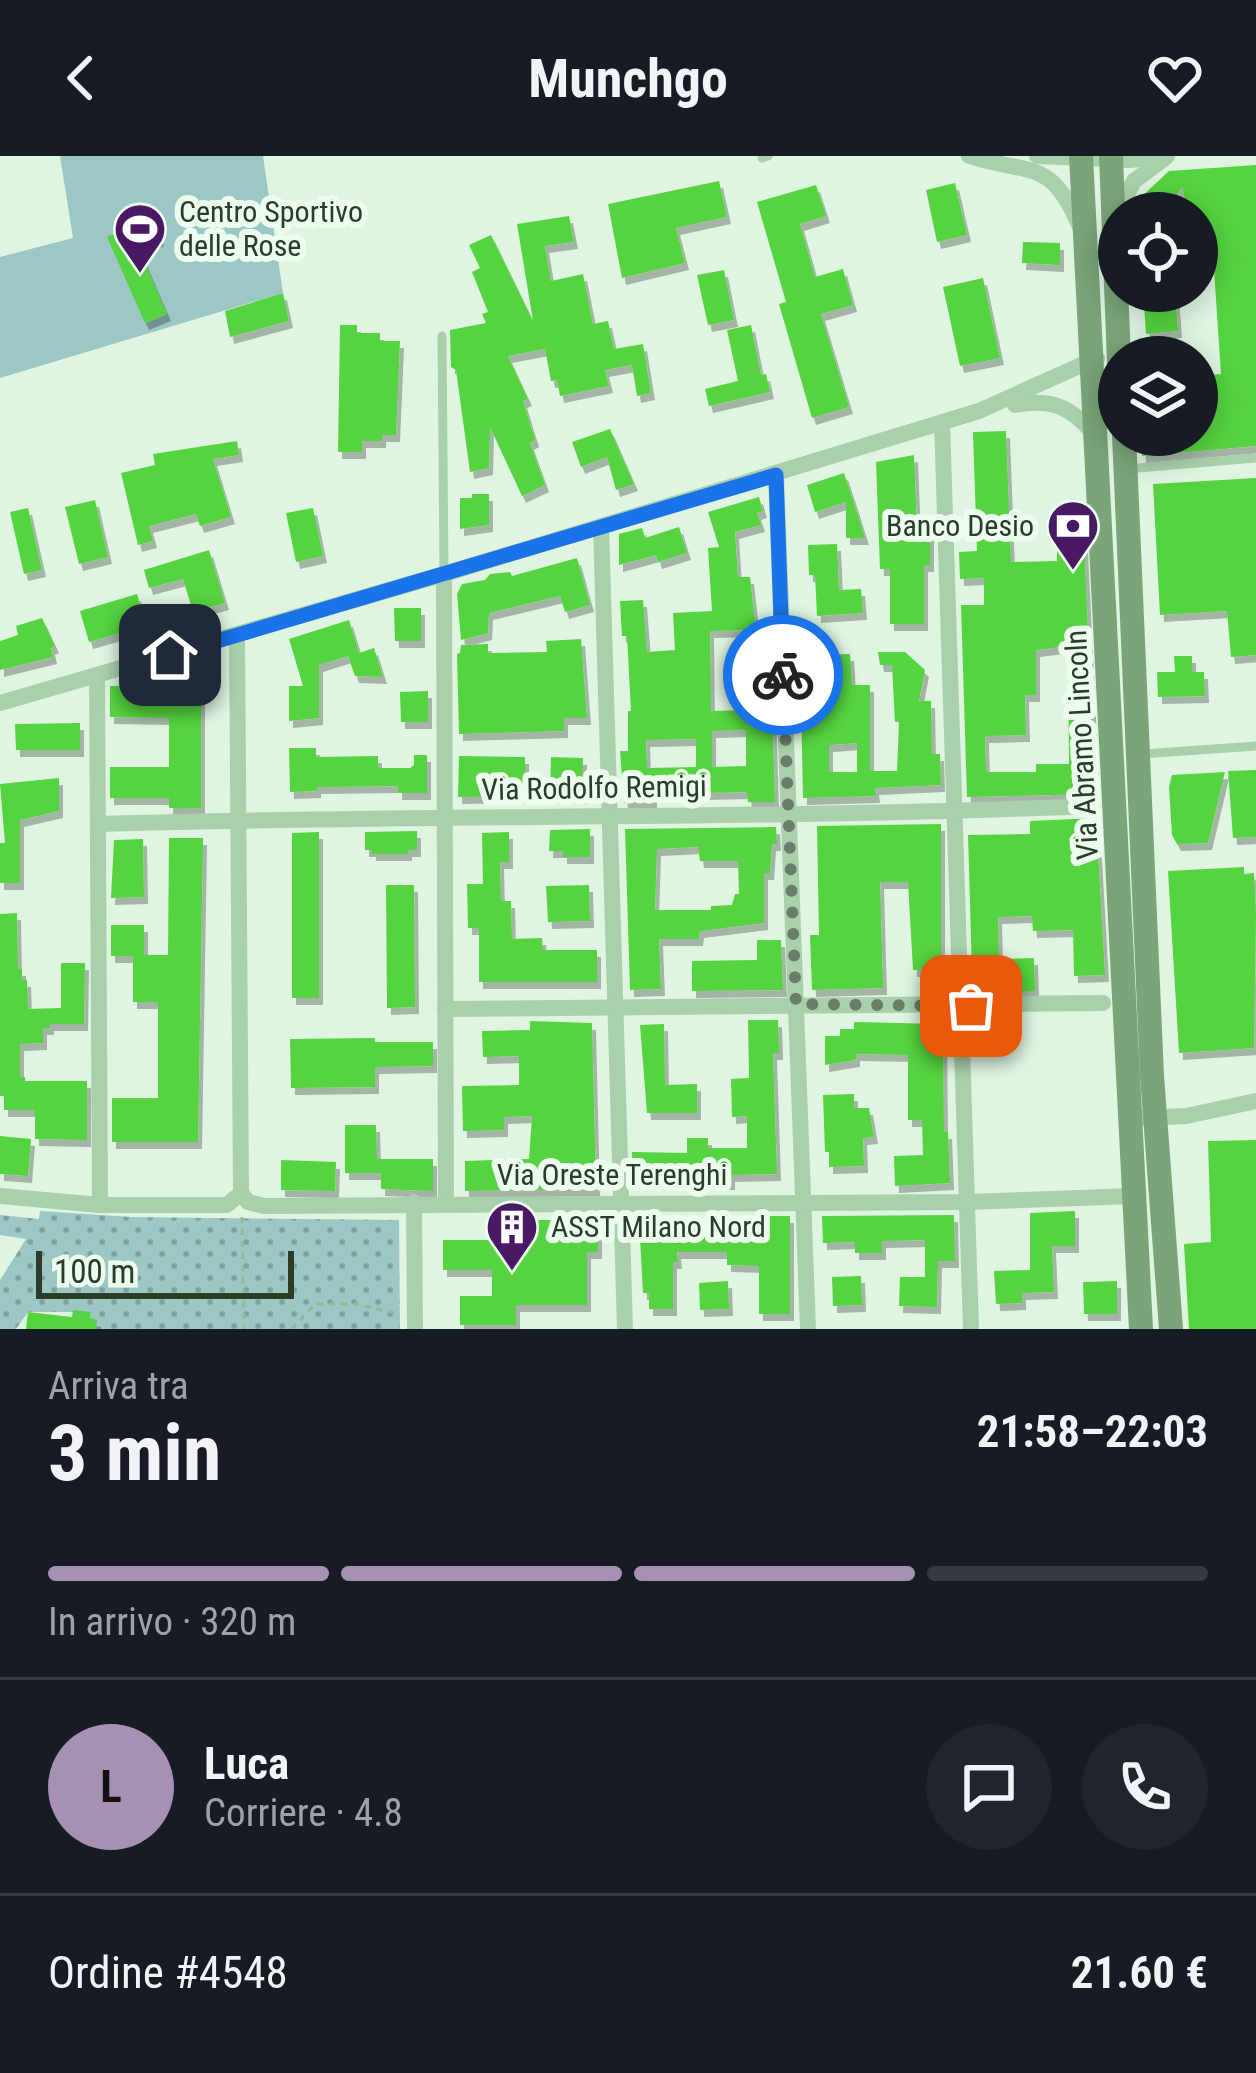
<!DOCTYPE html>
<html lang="it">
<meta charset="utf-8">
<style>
:root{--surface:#171b24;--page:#20242c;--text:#f1f3f6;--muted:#9ea1a6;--line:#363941;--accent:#a691b4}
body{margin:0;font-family:"Roboto Condensed",sans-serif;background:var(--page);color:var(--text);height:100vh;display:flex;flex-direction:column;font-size:45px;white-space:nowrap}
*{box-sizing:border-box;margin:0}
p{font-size:39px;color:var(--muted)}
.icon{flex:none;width:66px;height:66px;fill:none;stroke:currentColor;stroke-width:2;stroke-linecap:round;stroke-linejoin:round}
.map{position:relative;height:1173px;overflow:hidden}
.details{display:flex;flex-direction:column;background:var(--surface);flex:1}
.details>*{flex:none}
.fabs{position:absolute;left:1098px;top:36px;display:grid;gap:24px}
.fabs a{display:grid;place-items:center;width:120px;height:120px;border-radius:50%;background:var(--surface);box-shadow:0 6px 30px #0003;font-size:60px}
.scale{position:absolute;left:36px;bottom:30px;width:258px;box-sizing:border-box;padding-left:12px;border:6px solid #2b3c29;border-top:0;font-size:33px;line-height:42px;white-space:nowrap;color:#2b3c29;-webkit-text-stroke:9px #ecfcee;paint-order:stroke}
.pin{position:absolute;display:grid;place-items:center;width:102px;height:102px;color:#fff;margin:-51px;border-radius:24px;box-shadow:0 6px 18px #0006}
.courier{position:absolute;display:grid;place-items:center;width:120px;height:120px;margin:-60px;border:9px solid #1a73e8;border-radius:50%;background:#fff;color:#222;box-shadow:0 3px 15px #0007}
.head em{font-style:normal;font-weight:700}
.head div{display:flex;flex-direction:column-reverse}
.head{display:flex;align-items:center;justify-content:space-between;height:204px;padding:0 48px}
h1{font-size:78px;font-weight:700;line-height:90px}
.bar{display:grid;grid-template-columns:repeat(4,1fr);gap:18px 12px;align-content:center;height:144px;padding:0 48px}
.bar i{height:15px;border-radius:9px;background:var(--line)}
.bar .selected{background:var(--accent)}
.bar p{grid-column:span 4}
.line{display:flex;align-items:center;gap:30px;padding:0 48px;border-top:3px solid var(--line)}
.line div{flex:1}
.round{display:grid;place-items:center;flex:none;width:126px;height:126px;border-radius:63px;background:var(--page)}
header{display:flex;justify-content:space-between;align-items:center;height:156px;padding:0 48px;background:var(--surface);font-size:54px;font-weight:700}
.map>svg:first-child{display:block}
.grass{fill:url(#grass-dots)}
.garden{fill:#9cc7c4}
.building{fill:#57d33f;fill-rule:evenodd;filter:url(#shadow)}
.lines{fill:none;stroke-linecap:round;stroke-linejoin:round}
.path{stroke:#92bc94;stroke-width:3;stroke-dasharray:6 6;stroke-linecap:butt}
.lane{stroke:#a9d0ab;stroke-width:9}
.street{stroke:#a9d0ab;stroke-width:16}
.secondary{stroke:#7ba479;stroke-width:24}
.done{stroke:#6a7d6a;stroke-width:12;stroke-dasharray:0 21.6}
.route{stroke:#1a73e8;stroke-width:15}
.labels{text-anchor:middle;stroke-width:12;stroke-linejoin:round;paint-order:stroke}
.poi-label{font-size:30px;fill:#2b3c29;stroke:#ecfcee;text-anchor:start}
.street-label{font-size:30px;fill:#2b3c29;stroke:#ecfcee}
</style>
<header><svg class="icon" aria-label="back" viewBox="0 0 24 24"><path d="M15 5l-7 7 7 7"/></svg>Munchgo<svg class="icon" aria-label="heart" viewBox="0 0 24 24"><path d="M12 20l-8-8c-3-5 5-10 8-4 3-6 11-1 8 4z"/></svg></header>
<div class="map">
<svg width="1256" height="1173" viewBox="0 0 1256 1173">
<defs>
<pattern id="grass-dots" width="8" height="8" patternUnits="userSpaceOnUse" patternTransform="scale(3)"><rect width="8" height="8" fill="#9cc7c4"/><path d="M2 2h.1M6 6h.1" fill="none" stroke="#7fa39f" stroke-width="1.8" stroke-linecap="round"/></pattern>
<filter id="shadow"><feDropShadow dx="4" dy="7" stdDeviation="0" flood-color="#0004"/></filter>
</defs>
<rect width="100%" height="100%" fill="#dff5e2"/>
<path class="grass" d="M40,1055L131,1061L399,1064L400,1173H89L91,1156H28L16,1173H0V1124L26,1083L0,1079V1059L39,1063Z"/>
<path class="garden" d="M60,0H263L283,137L0,222V101L73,82Z"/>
<g class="building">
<path d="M1256,9V290L1142,300L1141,279H1197V220L1221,218L1214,114L1217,106L1211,85L1197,87V57H1185L1183,31L1161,57H1132L1140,42L1169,15Z"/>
<path d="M719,25L727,61L676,72L685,107L622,122L608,48Z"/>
<path d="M955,27L967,79L937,86L926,34Z"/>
<path d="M816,29L826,60L800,68L815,121L843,113L853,149L821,158L849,251L812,262L779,148L786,146L757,46Z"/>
<path d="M569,60L574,86L545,90L551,125L583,118L593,168L608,165L614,193L643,188L651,237L637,240L632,209L605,214L609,230L560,240L557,224L551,225L545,193L508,200L528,243L523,245L535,284L530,287L545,329L522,340L490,271L489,312L470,316L456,214L451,211L450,174L486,167L482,158L488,156L472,116L480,112L469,89L491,79L533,165L517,68Z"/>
<path d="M150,61L160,83L139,93L167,158L145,167L107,81Z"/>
<path d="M1023,86L1060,87V109L1022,107Z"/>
<path d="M724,114L734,164L708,169L697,119Z"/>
<path d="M983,122L1000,202L960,210L943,131Z"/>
<path d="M1143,135H1175L1178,175L1146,178Z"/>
<path d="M283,137L289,165L230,181L225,155Z"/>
<path d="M340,169H357V177H380V185H400L396,279H382V285H362V296H338Z"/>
<path d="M751,169L761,219L766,218L770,236L709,250L705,233L738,225L727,174Z"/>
<path d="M610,273L634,328L616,334L607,301L581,311L572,286Z"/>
<path d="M1006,275L1011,406L1057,405V390L1084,389L1096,638L967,641L961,449H984V422L960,423L959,396L977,395L973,276ZM1068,490L1069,608H1036V616H986L985,580L1026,579L1025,539H1036V494Z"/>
<path d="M237,285L239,299L213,303L231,361L200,370L196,358L149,370L153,385L138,389L121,317L155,309L153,298Z"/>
<path d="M914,299L917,374H930V409H924V468H890V413H880L876,306Z"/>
<path d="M844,317L853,344L865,382H846V346L815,356L807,329Z"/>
<path d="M1256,322V499L1231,501L1227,455L1160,459L1153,328Z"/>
<path d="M472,338H489V369L460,373V342H472Z"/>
<path d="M759,341L763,355L757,357L761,369L735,376L738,421H750L756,474L710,475L711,555L745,554L743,516L771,515L775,646H748L747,636L653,638V647H624L620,595H628V555H631L627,480H622L620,445L643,444L647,496L675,494L673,457L712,455L708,392L719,391L708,356ZM746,574V610L712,611V575ZM696,583V611L647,612L646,584Z"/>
<path d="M95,344L108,401L79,408L65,351Z"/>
<path d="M28,352L42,414L24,418L10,356Z"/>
<path d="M313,352L323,400L296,406L286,357Z"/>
<path d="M679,371L687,397L658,406L656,399L619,409V378L642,372L645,382Z"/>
<path d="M837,388L839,434L861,433L863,457L817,460L815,419H809L808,389Z"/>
<path d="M209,394L225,447L193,456L183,423L149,432L144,414Z"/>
<path d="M577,402L590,449L565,456L560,440L489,457L488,477L461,484L457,438L462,428L485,424L490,418L510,416L512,420Z"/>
<path d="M137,438L146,470L89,486L80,455Z"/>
<path d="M394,452H421V485H395Z"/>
<path d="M42,462L55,490L51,492L53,501L0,514V485L18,479L16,470Z"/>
<path d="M349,464L359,497L374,492L383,521L355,520L348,500L319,509V562L289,565V530H303L289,483Z"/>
<path d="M581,483L587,562H564V575L459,578L457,498L460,497L461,489L488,488V497L547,496L546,485Z"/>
<path d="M878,496H905L925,514L919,545H931L932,598H940L941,629L875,632L876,640L803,642L801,549L822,548L820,499L850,498L852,529H870V615H897L899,566H895L892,509H880ZM857,587V616H829V589Z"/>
<path d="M1174,500H1192V516H1204L1205,540L1158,541L1157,516H1175Z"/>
<path d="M169,525H201V652H169V642H110V611H169V562L110,561V530L169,529Z"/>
<path d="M428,535V566H401L400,536Z"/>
<path d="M80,567V594H16L15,568Z"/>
<path d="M289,592H316V601L378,600V612H410L414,609V599H427V637H398V630L317,631V635L290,636Z"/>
<path d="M459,600L525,601V640L458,641Z"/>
<path d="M551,601L583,602L582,641L550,640Z"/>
<path d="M1256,614V681L1233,682L1228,615Z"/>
<path d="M1225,616L1208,687L1177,688L1172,679L1169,631L1172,619Z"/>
<path d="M59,622V655L20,664V727H0V687H5L0,628Z"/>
<path d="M1096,662L1105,819L1074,820L1073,774L1033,775L1032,760L998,761L999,803L1034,802L1035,835H1000L999,824H991V814L972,815L968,679L1030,678V665Z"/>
<path d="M941,668V813L913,814L908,726H880L883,832L812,834L810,779H819L817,670Z"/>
<path d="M776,671L777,688H772L770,717H764V767L700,775L699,783H659L661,833L630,834L625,673ZM698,691L700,705H738L739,738H735L732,749L711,750V754H655L657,693Z"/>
<path d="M590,673V701H563V695H549L550,674Z"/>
<path d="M417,675V694H408V698H372V694H365V676Z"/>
<path d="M319,676V842H292V677Z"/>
<path d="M509,676V706H500L501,745H511L512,783L542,782L543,794H597V826H479V772H468L467,728H483L482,677Z"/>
<path d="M169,682H203L198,986H112V942H158V846H133V800H111V769H144V799H168Z"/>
<path d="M143,683L144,741L111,742L114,684Z"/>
<path d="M1244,711V718L1254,717L1256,757L1254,892L1179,897L1168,715Z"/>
<path d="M386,729H414L415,851L387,852Z"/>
<path d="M589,729L590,765L548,766L546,730Z"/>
<path d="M17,757L18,813H22V824H27L28,853L61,852V807H85L84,868H50V872H43V887L20,888V921H25V925H87V984L35,983V954H4V940H0V758Z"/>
<path d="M757,784H781L783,834L692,835V805L757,804Z"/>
<path d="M748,864H778L779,897H773L777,1018L731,1019V1027L633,1026L632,996L687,997V982H708V992H747V960L732,961L731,923L749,922Z"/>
<path d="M530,865L592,867L596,1033L465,1035V1005L529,1003L532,960L504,961V974L463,975L462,930L519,929V900L483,901L482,875L530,874Z"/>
<path d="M854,866L943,868L944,976H948L950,1027L895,1030L894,1000L923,999L922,964H908V899L856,898V904L825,909V880H840V873H854Z"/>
<path d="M664,868L665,929L697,928V957H647L640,869Z"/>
<path d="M375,882V886H433V910L375,911V931L291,932L290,883Z"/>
<path d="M854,938V952H869L874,981L863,982L864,1010L829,1011V996H825L823,939Z"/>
<path d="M345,969H376L377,1003H433V1035L381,1033V1017H345Z"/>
<path d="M0,980L31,983L28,1020L0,1018Z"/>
<path d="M1256,984V1173H1189L1184,1088L1211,1086L1208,985Z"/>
<path d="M281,1004L336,1006L335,1035L281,1034Z"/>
<path d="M1075,1055V1090H1052L1054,1136L1022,1137V1147L996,1148L994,1115L1030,1114V1057Z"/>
<path d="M954,1059L955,1105H938L937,1151L899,1150L900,1121H925V1084L882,1085V1097H855V1086L823,1087L822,1060Z"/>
<path d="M762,1060H790V1158H759V1110L727,1109V1096H677L678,1106H673V1153H649V1137H643L639,1064L676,1062V1068L762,1069Z"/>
<path d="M510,1064H598V1096H587V1149H516V1169H460V1140H492V1114H443V1084H510Z"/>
<path d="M861,1120L862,1149L833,1150L832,1121Z"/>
<path d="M728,1125L729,1153L700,1154L699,1127Z"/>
<path d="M1117,1125V1158H1084L1083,1126Z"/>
<path d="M73,1154L91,1156L90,1163L97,1164L96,1173H26L28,1156L72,1161Z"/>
</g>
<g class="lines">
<g class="path">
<path d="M242,1061L244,1173"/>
<path d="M292,1173L315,1148H355L395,1157"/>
</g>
<g class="lane">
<path d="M762,2L768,0"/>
<path d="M1197,107H1208"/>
<path d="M442,180L444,418"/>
<path d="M1126,313L1256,302"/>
<path d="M1142,598L1256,590"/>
</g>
<g class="street">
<path d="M969,0C1031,20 1050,0 1080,71"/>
<path d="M1037,0L1130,4L1167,0"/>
<path d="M1117,58L1134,25L1165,2"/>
<path d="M1015,249C1052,242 1071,251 1095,279"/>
<path d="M942,266L971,1173"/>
<path d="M776,319L808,1173"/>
<path d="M601,370L625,1173"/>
<path d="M444,418L446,1046"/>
<path d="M237,479L241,1037"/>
<path d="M97,520L100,1049"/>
<path d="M0,547L444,418L979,255L1097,202"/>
<path d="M99,668C430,658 761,664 1091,650"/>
<path d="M445,853L1103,847"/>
<path d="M1145,962L1186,960L1256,945"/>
<path d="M241,1037L248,1046L264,1050L967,1046L1134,1040"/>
<path d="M0,1040L100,1049H227L241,1037"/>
<path d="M414,1046L415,1173"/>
</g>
<g class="secondary">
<path d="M1081,0L1141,1173"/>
<path d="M1111,0L1119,206"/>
<path d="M1124,279L1152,920L1171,1173"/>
</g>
</g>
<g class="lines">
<path class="done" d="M783,519L796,848L971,850"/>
<path class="route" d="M170,499L776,319L783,519"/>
</g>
<defs>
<g id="stadium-pin" transform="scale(2.7)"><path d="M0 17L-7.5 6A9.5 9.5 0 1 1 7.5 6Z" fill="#4a1963" stroke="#ecfcee"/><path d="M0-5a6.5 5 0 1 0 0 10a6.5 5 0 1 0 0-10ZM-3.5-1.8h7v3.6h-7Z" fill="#fff"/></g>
<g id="bank-pin" transform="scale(2.7)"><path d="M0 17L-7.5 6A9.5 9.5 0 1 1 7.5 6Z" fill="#4a1963" stroke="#ecfcee"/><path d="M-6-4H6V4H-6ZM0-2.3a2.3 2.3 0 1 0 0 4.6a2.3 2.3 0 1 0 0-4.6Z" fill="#fff"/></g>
<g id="building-pin" transform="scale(2.7)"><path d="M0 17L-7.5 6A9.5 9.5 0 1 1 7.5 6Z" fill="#4a1963" stroke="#ecfcee"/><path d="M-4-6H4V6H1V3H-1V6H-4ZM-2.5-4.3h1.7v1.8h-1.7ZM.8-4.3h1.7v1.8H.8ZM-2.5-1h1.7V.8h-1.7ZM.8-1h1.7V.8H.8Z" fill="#fff"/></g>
</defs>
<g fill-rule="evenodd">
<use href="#stadium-pin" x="140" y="73"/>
<use href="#bank-pin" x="1073" y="370"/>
<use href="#building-pin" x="512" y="1071"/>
</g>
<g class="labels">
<g class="poi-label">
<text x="179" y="66">Centro Sportivo<tspan x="179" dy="34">delle Rose</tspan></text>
<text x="1034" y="380" text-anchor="end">Banco Desio</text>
<text x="551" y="1081">ASST Milano Nord</text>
</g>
<g class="street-label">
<text transform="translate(1082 589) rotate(-93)" y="10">Via Abramo Lincoln</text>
<text transform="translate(594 632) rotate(-1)" y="10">Via Rodolfo Remigi</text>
<text x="612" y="1029">Via Oreste Terenghi</text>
</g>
</g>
</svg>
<div class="fabs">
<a><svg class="icon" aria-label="locate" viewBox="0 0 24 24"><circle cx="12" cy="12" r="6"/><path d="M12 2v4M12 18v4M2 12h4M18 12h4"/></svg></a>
<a><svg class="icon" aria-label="layers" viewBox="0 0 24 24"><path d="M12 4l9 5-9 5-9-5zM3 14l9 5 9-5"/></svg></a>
</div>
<div class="scale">100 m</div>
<div class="pin" style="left:971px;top:850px;background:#ea580c"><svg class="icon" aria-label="bag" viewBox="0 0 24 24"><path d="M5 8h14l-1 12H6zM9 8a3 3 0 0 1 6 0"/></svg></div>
<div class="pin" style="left:170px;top:499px;background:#1f2937"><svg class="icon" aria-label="home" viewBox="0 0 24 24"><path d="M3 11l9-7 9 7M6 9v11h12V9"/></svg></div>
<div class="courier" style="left:783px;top:519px"><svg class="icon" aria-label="bike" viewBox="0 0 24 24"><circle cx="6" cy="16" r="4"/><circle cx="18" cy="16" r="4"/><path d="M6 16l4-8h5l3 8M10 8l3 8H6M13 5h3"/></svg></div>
</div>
<section class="details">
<div class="head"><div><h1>3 min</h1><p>Arriva tra</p></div><em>21:58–22:03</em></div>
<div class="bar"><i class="selected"></i><i class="selected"></i><i class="selected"></i><i></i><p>In arrivo · 320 m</p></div>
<div class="line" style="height:216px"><b class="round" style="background:var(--accent);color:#111">L</b><div><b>Luca</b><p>Corriere · 4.8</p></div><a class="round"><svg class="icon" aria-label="chat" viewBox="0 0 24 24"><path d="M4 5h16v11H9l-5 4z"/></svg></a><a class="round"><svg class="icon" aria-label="phone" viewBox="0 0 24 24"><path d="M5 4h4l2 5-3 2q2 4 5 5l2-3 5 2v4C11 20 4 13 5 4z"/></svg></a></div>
<div class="line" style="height:156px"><div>Ordine #4548</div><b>21.60 €</b></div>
</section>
